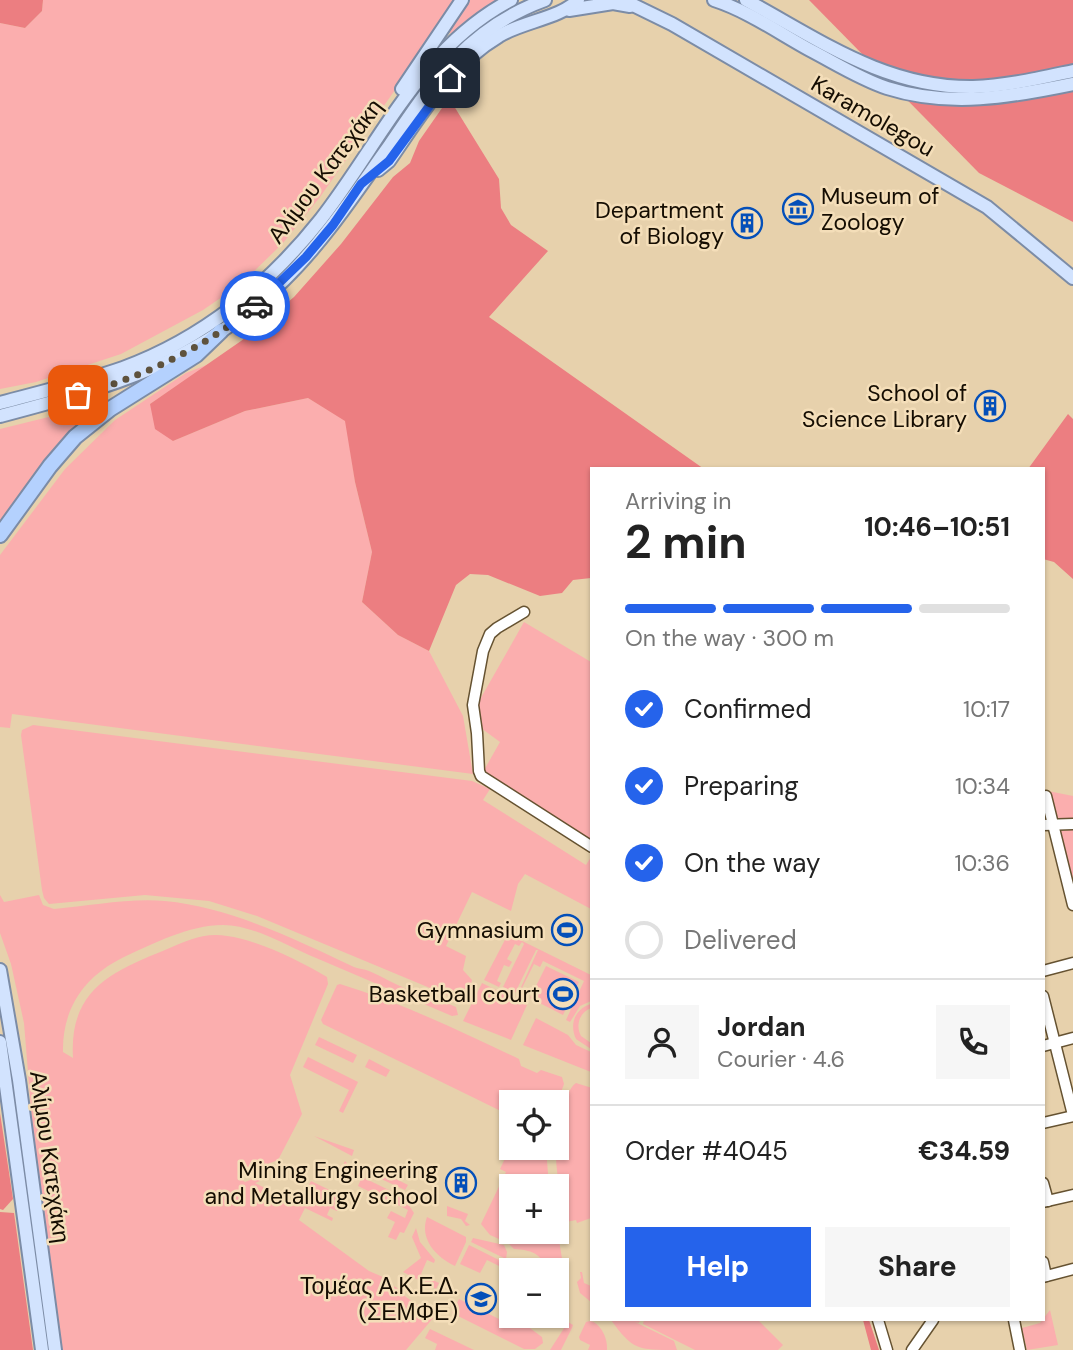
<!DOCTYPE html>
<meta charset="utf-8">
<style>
:root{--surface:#fff;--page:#f6f6f6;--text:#222;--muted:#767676;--line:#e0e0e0;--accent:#2563eb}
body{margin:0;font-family:"DM Sans",sans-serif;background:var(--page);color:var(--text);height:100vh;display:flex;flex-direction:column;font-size:26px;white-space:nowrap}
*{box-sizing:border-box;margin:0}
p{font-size:23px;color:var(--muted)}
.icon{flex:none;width:38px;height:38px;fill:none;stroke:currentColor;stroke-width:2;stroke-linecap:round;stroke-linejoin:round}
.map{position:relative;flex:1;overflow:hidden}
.sheet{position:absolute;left:590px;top:467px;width:455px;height:854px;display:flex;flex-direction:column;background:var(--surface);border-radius:0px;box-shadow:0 2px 5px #0004}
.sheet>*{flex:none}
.tools{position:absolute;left:499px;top:1090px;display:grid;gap:14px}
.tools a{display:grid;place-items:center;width:70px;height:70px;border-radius:0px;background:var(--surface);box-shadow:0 2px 5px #0004;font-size:35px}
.pin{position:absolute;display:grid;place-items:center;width:60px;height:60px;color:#fff;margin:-30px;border-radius:14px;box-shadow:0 4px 10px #0006}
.courier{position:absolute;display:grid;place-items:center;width:70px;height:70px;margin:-35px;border:5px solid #2563eb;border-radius:50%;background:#fff;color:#222;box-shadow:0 2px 9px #0007}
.headline em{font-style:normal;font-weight:700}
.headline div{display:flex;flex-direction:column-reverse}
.headline{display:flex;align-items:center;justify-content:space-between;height:119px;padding:0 35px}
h1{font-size:46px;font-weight:700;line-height:52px}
.bar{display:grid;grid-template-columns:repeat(4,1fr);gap:10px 7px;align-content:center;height:84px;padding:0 35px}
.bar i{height:9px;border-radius:5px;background:var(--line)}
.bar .selected{background:var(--accent)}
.bar p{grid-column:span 4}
.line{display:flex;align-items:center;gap:18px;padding:0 35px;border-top:2px solid var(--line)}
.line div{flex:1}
.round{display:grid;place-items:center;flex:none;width:74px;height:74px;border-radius:0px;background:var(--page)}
ol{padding:0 35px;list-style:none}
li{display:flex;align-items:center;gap:21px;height:77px}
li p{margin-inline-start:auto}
li .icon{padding:7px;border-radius:50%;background:var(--accent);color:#fff;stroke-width:4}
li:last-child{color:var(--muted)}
li i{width:38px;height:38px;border:4px solid var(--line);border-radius:50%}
.cta{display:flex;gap:14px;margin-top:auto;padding:14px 35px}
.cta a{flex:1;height:80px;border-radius:0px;background:var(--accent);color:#fff;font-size:28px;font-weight:700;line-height:80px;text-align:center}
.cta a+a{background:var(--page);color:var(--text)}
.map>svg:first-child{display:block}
.green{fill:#fbaeae}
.forest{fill:#ec7e81}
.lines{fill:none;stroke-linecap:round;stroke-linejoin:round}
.minor-casing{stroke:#655231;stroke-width:13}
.major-casing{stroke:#7c8ca6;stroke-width:16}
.highway-casing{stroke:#7c8ca6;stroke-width:18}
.minor{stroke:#fff;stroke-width:10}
.major{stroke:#d2e3fe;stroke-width:12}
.highway{stroke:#b4d1fe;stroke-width:14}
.done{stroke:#5e523d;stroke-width:7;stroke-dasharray:0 12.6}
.route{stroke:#2563eb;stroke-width:9}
.labels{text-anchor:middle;stroke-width:5;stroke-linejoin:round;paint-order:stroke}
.street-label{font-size:23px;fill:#150d02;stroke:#f4deb9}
.poi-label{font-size:23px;fill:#150d02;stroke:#f4deb9;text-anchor:end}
</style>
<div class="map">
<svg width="1073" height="1350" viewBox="0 0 1073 1350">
<rect width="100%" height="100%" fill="#e7d1ac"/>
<g class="green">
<path d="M43,0H458L320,197L283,243L241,284L203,310L121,354L36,382L0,389V23L25,28L42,11Z"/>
<path d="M470,0H500L476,15L453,34L448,32Z"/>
<path d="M209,364L150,404L173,441L245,411L308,398L346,421L355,482L372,552L362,602L398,635L429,651L463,716L473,774L12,714L10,728L0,727V555L65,469L115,420L186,373Z"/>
<path d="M123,395L0,527V429L81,409Z"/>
<path d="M524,622L591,662V841L483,772L500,742L481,728L478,703Z"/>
<path d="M33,725L472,781L490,789L483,800L586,865L591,857V909L525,874L518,884L511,911L472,892L446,946L466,956L463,970L472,980L466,1003L257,916L209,901L145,895L49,904L44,898L42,890L21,735L22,730Z"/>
<path d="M1048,791L1073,796V819L1055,820Z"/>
<path d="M1073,830V883H1072L1058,831Z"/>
<path d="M0,895L4,902L39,895L43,905L54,909C90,906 128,898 165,901C230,907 297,940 354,967C359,969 364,969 369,971C384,977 397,986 412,991C415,993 418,992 422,993C434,996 445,1003 456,1007L458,1015L452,1016C404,996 357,975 309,955C283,944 252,925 223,925C189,925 152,944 122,958C84,977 62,1009 63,1052L73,1058C69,991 110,972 165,950C186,941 204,932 227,936C258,940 300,961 327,977L328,984L290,1075L302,1114L278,1160L246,1172L239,1178L245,1182L258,1177L260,1181L255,1183L299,1205L311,1181L344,1197L337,1211L330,1208L327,1215L333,1218L332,1221L305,1208L299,1220L369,1271L383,1277L382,1280L403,1291L402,1294L434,1317L406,1350H62L34,1145L24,1023L11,964L0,933Z"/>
<path d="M508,934L591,975V1001L580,1006L570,1022L566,1020L584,981L543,961L540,967L534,964L521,990L527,993L524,999L517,996L538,950H536L515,993L503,987L524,944L522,942L519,946L515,944L507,959L512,962L509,967L504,965L497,981L501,983L499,987L484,980Z"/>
<path d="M546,966L579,982L563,1015L530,998Z"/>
<path d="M482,983L527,1005L511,1040L463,1021Z"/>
<path d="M340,984C402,1003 460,1031 519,1059L521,1066L537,1073L541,1070L562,1077L564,1084L557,1103L511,1102V1116L323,1024L321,1020L337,985Z"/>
<path d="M591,1004V1008C580,1012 575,1025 581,1036L591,1043V1049L576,1039C569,1024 575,1009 591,1004Z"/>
<path d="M536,1018L568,1035L576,1045L591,1052V1072L523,1045Z"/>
<path d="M319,1037L357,1055L353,1063L315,1045Z"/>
<path d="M308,1057L358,1082L343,1113L339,1111L349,1090L303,1067Z"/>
<path d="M369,1059L390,1070L386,1077L365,1067Z"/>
<path d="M576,1083L592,1088L591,1218L577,1223L576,1220L566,1222C558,1179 549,1147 564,1106C567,1098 569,1088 576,1083Z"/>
<path d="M314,1136L354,1150L352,1156Z"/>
<path d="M511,1146L546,1148L549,1186H511V1232H556L557,1228L567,1289L557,1284L556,1270H545C543,1253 530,1250 514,1249L508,1243L490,1235L481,1224L506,1172L500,1169Z"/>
<path d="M345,1161L354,1172L351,1182L338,1176Z"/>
<path d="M368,1173L392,1177L408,1185L405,1190Z"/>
<path d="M362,1177L391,1191L387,1200L358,1186Z"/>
<path d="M398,1196L408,1204L414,1213L404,1233L400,1232L396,1240L388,1237L395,1222L387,1218L391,1211L405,1218L408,1210L394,1203Z"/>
<path d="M447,1206L468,1214L465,1221L470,1225L466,1226L461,1219L447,1216Z"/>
<path d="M427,1217L466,1237V1242L455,1266C436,1257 419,1239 427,1217Z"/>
<path d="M416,1228L420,1242L435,1260L434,1263L427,1260L421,1274L439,1283L436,1289L403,1272L421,1258L412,1237Z"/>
<path d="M473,1238L504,1245L507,1252L506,1259L471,1242Z"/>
<path d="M469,1245L503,1262L501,1267L487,1260L480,1273L460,1264Z"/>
<path d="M580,1272H582L584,1283L591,1286V1302L580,1293L577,1282L581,1278Z"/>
<path d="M459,1299L505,1322L511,1311V1316H526L527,1326L542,1337L543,1343L535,1349H524L452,1313Z"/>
<path d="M557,1307L562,1309L555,1323L545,1327L537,1324L534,1316H556Z"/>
<path d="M1050,1310L1058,1345L1027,1350L1022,1328L1040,1323Z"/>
<path d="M611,1320H640L639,1323L635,1322L674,1341L677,1350C637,1350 633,1350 611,1320Z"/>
<path d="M644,1320H758L783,1345L778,1350H695L643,1324Z"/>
<path d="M590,1321C601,1323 608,1339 607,1350H588L590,1345L580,1340L579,1337L586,1322Z"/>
<path d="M568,1322L573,1325L572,1328L561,1350H550Z"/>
<path d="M430,1329L474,1350H435L437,1344L425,1338Z"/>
</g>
<g class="forest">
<path d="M0,0H43L42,11L25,28L0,23Z"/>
<path d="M809,0H1073V222L979,173Z"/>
<path d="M449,98L499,179L501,208L511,225L548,251L489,317L704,469H592L591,578L573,580L562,593L540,596L488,575L470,574L456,585L429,651L398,635L362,602L372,552L355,482L345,421L308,398L245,411L173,441L155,429L150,404L241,341L294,297L341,244L393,177L410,163L419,141Z"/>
<path d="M1068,414L1073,419V579L1054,562L1043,559V469H1028Z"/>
<path d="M0,1113L13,1199L3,1210L0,1209Z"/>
<path d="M0,1212L14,1213L33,1350H0Z"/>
<path d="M863,1320H869L879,1350H871Z"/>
</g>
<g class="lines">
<g class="minor-casing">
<g id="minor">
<path d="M524,612L497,628L490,634L483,651L473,705L477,733L479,771L481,776L592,847"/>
<path d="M1046,796L1073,905"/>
<path d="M1043,825L1073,824"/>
<path d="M1043,971L1073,963"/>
<path d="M1043,996L1073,1115"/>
<path d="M1043,1046L1073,1038"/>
<path d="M1043,1123L1073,1116"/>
<path d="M1043,1183L1048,1201"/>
<path d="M1043,1202L1073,1195"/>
<path d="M1043,1262L1046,1276"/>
<path d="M1043,1277L1073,1269"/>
<path d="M878,1320L887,1350"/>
<path d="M1014,1320L1020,1350"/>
<path d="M912,1350L933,1320"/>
</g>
</g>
<g class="major-casing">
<g id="major">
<path d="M623,0L672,24L987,207L1073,278"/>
<path d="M714,0C748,11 779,33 810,50C835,63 860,79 887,88C950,108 1010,97 1073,84"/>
<path d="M746,0C820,40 885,88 973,87C1006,86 1040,78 1073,71"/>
<path d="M569,10L613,3L630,6"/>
<path d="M402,89L462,0"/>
<path d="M378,170L389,161C421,115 450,65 499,36C521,22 561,18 578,0"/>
<path d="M0,403C41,392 83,382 123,368C202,339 269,285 321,219C381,142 420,48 511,0"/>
<path d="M0,416C109,387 201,363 284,280C325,240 356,192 389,146C433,81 468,28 545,0"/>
<path d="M0,970L19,1080L55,1350"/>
<path d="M0,1042L42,1350"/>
</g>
</g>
<g class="highway-casing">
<path id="highway" d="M0,535L50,466L75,437L110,409L196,355L221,331"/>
</g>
<use href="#minor" class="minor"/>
<use href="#major" class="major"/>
<use href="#highway" class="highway"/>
</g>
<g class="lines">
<path class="done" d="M78,395C142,377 203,349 255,306"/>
<path class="route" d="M255,306L306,257L333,225L361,184L389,161L450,78"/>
</g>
<defs>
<g id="museum-ring" transform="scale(1.575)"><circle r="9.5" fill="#f4deb9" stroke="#044fb9" stroke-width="1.5"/><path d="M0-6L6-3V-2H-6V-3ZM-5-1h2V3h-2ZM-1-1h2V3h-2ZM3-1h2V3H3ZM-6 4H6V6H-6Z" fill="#044fb9"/></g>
<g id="building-ring" transform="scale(1.575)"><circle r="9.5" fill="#f4deb9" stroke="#044fb9" stroke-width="1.5"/><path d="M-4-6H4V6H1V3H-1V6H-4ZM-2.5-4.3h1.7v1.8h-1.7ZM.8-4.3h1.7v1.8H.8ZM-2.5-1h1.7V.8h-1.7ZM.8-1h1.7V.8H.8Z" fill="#044fb9"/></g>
<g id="stadium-ring" transform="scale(1.575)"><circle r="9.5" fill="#f4deb9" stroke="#044fb9" stroke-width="1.5"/><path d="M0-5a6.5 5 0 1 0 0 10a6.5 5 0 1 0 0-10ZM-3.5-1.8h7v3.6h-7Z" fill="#044fb9"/></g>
<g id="university-ring" transform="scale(1.575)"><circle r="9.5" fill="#f4deb9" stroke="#044fb9" stroke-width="1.5"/><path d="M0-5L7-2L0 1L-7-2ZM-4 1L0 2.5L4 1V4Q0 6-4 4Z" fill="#044fb9"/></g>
</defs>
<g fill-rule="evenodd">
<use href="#museum-ring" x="798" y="209"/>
<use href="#building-ring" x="747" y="223"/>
<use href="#building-ring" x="990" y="406"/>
<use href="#stadium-ring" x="567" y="930"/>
<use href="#stadium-ring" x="563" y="994"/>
<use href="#building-ring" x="461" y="1183"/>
<use href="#university-ring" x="481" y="1299"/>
</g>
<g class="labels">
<g class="street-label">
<text transform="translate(873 116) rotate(30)" y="8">Karamolegou</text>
<text transform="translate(325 171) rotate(-53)" y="8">Αλίμου Κατεχάκη</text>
<text transform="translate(50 1157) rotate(82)" y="8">Αλίμου Κατεχάκη</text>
</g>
<g class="poi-label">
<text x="821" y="204" text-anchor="start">Museum of<tspan x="821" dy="26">Zoology</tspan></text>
<text x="724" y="218">Department<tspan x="724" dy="26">of Biology</tspan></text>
<text x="967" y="401">School of<tspan x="967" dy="26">Science Library</tspan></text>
<text x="544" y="938">Gymnasium</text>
<text x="540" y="1002">Basketball court</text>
<text x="438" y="1178">Mining Engineering<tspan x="438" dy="26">and Metallurgy school</tspan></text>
<text x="458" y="1294">Τομέας Α.Κ.Ε.Δ.<tspan x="458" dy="26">(ΣΕΜΦΕ)</tspan></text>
</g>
</g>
</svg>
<div class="tools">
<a><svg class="icon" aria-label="locate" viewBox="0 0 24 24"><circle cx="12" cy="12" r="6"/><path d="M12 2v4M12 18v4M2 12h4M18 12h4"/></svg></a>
<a>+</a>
<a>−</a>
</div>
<div class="pin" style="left:78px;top:395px;background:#ea580c"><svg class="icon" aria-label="bag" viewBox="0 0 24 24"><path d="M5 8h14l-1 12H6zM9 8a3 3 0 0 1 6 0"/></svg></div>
<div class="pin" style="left:450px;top:78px;background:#1f2937"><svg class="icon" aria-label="home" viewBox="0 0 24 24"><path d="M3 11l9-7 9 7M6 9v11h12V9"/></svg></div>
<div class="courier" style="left:255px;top:306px"><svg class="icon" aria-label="car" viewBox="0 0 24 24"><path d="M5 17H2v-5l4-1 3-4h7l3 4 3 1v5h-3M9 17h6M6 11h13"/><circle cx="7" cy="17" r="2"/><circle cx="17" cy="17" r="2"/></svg></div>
<section class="sheet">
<div class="headline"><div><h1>2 min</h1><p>Arriving in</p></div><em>10:46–10:51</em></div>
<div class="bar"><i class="selected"></i><i class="selected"></i><i class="selected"></i><i></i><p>On the way · 300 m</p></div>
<ol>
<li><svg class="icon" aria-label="check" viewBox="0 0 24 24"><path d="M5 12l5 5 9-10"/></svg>Confirmed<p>10:17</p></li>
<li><svg class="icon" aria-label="check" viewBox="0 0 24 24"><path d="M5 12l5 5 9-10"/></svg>Preparing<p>10:34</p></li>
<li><svg class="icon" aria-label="check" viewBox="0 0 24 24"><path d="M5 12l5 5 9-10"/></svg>On the way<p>10:36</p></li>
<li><i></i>Delivered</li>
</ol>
<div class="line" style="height:126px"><a class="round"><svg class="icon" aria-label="person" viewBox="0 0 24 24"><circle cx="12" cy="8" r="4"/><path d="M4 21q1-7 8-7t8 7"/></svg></a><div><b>Jordan</b><p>Courier · 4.6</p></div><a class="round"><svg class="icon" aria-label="phone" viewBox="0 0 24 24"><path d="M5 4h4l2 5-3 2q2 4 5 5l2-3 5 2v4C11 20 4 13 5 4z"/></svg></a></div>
<div class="line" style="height:91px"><div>Order #4045</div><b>€34.59</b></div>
<div class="cta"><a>Help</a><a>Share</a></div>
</section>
</div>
